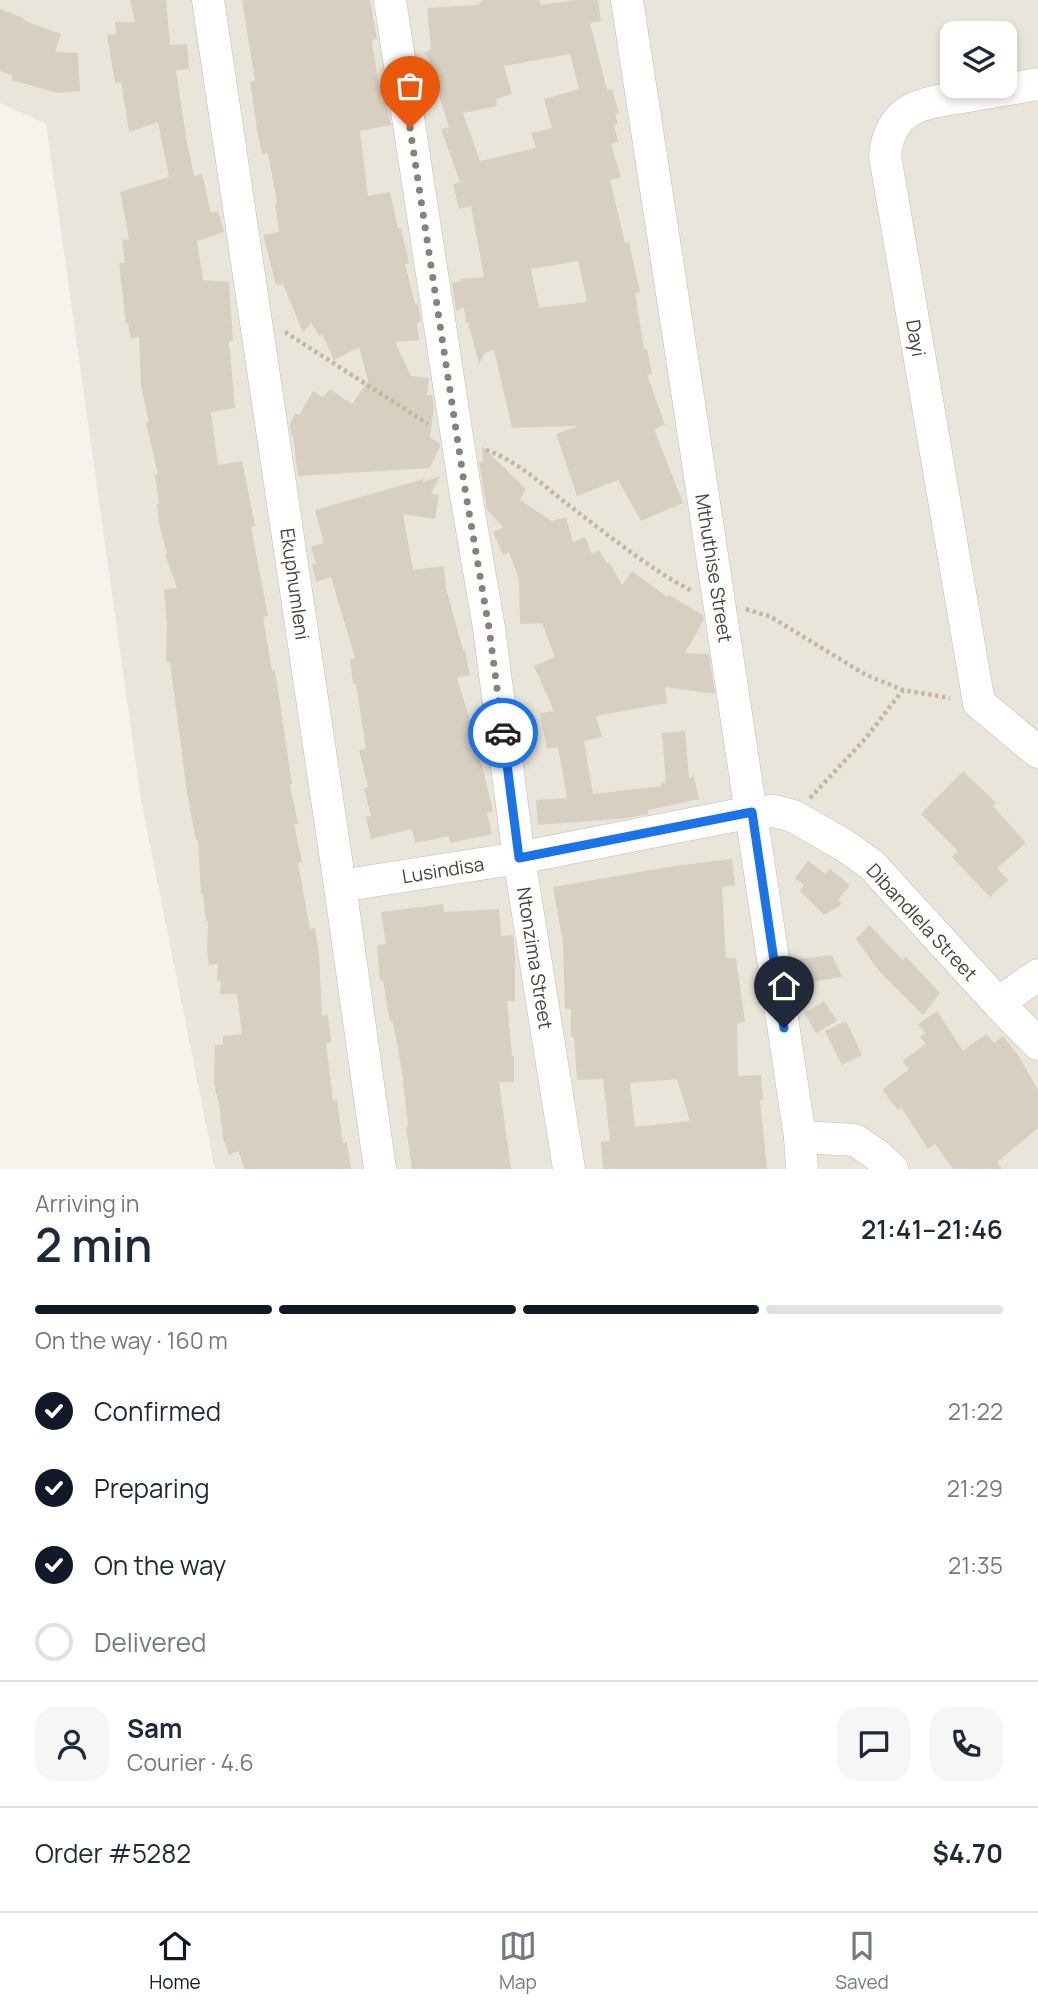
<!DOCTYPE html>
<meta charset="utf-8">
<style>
:root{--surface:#fff;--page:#f6f6f7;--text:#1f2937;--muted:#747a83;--line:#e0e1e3;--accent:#111827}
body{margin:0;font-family:Manrope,sans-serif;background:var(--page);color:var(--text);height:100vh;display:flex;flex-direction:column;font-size:26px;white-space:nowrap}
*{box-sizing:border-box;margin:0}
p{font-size:23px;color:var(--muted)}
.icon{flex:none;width:38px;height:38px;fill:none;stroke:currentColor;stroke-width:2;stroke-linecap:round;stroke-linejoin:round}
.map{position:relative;height:1169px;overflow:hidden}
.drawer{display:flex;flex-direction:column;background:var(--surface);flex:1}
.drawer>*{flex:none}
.fabs{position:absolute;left:940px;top:21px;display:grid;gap:14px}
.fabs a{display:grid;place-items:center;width:77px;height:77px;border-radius:14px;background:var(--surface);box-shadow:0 4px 10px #0003;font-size:35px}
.pin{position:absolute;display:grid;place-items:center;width:60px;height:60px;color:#fff;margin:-72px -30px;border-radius:50% 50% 50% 0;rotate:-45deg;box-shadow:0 0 7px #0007}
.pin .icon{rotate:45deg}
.courier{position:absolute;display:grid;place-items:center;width:70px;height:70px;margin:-35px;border:5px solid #1a73e8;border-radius:50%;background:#fff;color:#222;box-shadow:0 2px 9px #0007}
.head em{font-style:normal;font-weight:600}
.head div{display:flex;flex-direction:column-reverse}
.head{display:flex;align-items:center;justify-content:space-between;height:119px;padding:0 35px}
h1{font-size:46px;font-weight:600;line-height:52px}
.bar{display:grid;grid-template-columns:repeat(4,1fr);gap:10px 7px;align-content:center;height:84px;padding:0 35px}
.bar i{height:9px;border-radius:5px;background:var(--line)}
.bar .active{background:var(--accent)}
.bar p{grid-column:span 4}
.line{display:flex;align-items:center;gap:18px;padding:0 35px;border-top:2px solid var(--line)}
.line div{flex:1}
.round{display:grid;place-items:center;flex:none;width:74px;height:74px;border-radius:21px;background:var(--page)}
ol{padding:0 35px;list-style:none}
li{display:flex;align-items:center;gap:21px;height:77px}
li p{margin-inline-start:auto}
li .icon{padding:7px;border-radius:50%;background:var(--accent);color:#fff;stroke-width:4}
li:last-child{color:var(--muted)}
li i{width:38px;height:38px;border:4px solid var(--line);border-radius:50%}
.dock{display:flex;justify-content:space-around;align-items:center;height:98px;border-top:2px solid var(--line);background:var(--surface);font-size:19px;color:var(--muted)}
.dock a{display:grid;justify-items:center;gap:4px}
.dock .active{color:var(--accent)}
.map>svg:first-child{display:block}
.residential{fill:#eae5da;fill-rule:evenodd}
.building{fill:#d8cfc1;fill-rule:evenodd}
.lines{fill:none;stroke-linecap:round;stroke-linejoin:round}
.minor-casing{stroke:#c2bbae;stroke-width:33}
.path{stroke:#c4b79f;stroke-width:4.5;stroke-dasharray:3.5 3.5;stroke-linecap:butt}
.minor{stroke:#fff;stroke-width:32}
.done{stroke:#878178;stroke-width:7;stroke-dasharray:0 12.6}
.route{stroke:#1a73e8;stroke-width:9}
.labels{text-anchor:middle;stroke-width:5;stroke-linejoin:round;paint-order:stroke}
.street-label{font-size:19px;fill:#4b4439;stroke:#fff}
</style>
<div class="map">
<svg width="1038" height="1169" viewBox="0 0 1038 1169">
<rect width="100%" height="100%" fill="#f6f3ec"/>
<path class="residential" d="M0,0H1038V1169H215L141,800L46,124L0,103ZM952,33H1004V86H952Z"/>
<g class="building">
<path d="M130,0H166L170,45L187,44L189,69L176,70L186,137L194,176L202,174L211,213L218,211L224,232L197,241L203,280L229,282L233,341H229L235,408L211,412L218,465L242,461L255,526L251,527L268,616L263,617L272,671L275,670L292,784L290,785L298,824L294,825L302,862L298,863L310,929L315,928L319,954L322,1016L328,1015L331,1042L326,1043L333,1101L337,1100L343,1143L347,1142L351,1169H245L238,1151L229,1155L223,1138L219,1104L214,1084L215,1045H223V1036L242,1034L237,994H220L221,981H217L218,964L209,965L207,951L208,921H206L203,894H201L198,840H196L187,793L170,662L166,661L167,624L164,589L177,588L165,554L167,553L159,524L157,504H159L155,475L158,474L146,423L149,422L141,386L139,337L131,339L128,323L126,324L119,263H125L122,240L129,239L120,192L169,177L158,122L129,132L121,82L115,83L107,35L116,34L115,22H135Z"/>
<path d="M242,0H370L377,39L372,40L375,61L382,101L386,100L391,125L360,131L368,196L390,192L398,229L401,228L409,263L405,264L415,304L418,303L421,321L417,323L419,340L395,342L411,376L429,378L427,395H432L434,407L430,438L439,443L440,447L430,468L298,476L293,435L291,434L290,424L295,413L299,415L313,391L323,397L330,389L352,404L368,381L359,347L334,360L322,334L319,336L311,323L303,332L283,284L276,285L263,235L279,232L275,204L277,203L268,153L262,154L257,129L250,82L255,81Z"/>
<path d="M483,0H539L541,5L576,0H598L601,21L590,23L607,90L612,89L619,113L615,114L618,124L614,125L618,142L611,144L621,177L610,180L625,243L629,242L640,292L635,293L644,349H647L652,374L647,375L665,425L654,429L683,503L641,521L618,480L577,496L556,434L578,426L512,428L494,350L485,353L479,364L468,322H466L464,308L456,311L452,283L461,281V279L484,277L471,206L459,209L453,184L460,182L441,129L449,127L435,82L441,80L425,53L431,49L427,8L478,5ZM570,54L579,89L544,99L552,128L531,133L536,148L480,161L463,113L497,106L496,99L512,94L504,66ZM578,261L587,302L539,308L531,269Z"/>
<path d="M0,9L24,18L23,20L61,34L55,52L78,53L80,91L58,93L11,80L13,75L0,71Z"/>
<path d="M482,446L526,489L520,500L552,521L566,517L573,542L585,537L592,554L599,550L607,563L609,562L622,585L632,571L667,597L669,595L703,615L704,620L685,653L709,654L715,694L665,687L667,703L596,716L602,737L584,741L593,794L662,786L661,783H666L662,733L685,731L689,778L694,777L699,799L648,810V814L627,818L538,825L536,800L567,798L558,747L547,749L540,713L554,711L534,666L555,657L542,623L520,624L519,579L509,552L503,555L493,532L503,527L487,510L479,461L483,463Z"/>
<path d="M440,476L431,494L439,495L435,519L403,514L413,570L444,566L446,588L463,650H465L470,675L457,678L474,733H476L482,757L480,758L493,811L487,813L492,834L450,843L449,836L415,843L412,829L371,839L366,817L371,816L364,788L368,787L359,750L366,749L356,684H353L350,659L355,658L331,577L316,582L312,564L316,563L311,547L324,543L315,510L424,479L423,482Z"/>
<path d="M963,771L996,803L993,806L1026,843L997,868L1008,880L990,897L952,857L958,851L921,814Z"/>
<path d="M732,859L735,885L722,887L726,958H736L745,1022L737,1024L738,1076L761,1075L763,1100H760L767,1169H603L601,1142L610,1141L603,1079L577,1080L574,1037H571V1009H565L563,943L553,887L674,866ZM677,1079L690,1121L635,1127L630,1083Z"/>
<path d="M808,861L826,874L830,869L850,885L838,900L842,904L824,915L800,891L804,885L795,878Z"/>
<path d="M443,904L444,912L499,909L501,936L513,935L515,956V1001H507L512,1056H514V1082H499L511,1169H412L406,1127L408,1126L402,1072L393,1022H390L383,980L380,981L377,945L386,944L381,912Z"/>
<path d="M869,925L903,960L906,957L940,993L923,1015L880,972L856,939Z"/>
<path d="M832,955L842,977L796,984L793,960Z"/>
<path d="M824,1001L837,1021L816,1033L804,1013Z"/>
<path d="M937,1011L963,1051L986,1034L994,1043L1003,1036L1018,1055L1038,1090V1128L997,1162L1002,1169H953L935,1144L928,1149L901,1107L898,1110L882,1090L909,1069L902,1061L926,1044L920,1037L925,1033L918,1024Z"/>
<path d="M846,1021L862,1055L842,1065L825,1031Z"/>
</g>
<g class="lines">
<g class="minor-casing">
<g id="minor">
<path d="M208,0L340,886L380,1169"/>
<path d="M390,0L465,489L489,628L519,858L569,1169"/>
<path d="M627,0C685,379 744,757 800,1137L802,1169"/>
<path d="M1038,84C1015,88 991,92 968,96C925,103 890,104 885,156L979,703L1038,752"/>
<path d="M340,886L519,858L752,812L774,811L793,816L844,845L872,865L998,1003L1038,1044"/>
<path d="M998,1003L1038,975"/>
<path d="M800,1137L855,1140L877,1155L892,1169"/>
</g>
</g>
<g class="path">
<path d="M285,332L428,424"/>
<path d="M486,450C517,461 542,484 567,504C607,534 648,568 692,591"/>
<path d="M746,609L771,617L866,675L903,690L950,698"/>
<path d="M810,798L865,739L903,690"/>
</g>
<use href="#minor" class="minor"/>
</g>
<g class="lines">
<path class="done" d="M410,128L465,489L489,628L503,733"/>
<path class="route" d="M503,733L519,858L752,812L784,1028"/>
</g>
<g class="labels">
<g class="street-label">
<text transform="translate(916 338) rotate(80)" y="7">Dayi</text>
<text transform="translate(714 568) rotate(81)" y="7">Mthuthise Street</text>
<text transform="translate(295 584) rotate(82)" y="7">Ekuphumleni</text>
<text transform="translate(443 870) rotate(-9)" y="7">Lusindisa</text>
<text transform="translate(922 922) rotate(47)" y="7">Dibandlela Street</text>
<text transform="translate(535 958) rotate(81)" y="7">Ntonzima Street</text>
</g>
</g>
</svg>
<div class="fabs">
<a><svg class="icon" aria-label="layers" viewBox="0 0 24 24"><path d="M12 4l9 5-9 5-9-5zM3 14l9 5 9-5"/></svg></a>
</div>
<div class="pin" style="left:410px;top:128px;background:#ea580c"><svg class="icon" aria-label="bag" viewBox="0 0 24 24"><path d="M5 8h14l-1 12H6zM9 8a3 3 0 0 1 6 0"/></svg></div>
<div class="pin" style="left:784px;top:1028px;background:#1f2937"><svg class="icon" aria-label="home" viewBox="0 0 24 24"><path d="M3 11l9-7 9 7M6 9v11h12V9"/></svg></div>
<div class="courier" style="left:503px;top:733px"><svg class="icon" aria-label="car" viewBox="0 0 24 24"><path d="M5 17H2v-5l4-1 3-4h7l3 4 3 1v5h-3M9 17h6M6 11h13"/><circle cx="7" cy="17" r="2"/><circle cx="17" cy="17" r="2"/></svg></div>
</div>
<section class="drawer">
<div class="head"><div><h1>2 min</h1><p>Arriving in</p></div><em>21:41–21:46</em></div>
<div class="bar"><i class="active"></i><i class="active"></i><i class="active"></i><i></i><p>On the way · 160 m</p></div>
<ol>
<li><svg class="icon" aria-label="check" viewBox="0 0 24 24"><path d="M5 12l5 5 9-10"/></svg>Confirmed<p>21:22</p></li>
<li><svg class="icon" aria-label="check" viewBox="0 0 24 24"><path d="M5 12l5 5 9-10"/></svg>Preparing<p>21:29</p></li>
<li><svg class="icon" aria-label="check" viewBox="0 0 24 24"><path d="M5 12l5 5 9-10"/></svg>On the way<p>21:35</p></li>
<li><i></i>Delivered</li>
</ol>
<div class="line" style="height:126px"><a class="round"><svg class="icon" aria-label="person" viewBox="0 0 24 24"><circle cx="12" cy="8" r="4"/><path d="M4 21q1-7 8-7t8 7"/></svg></a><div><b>Sam</b><p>Courier · 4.6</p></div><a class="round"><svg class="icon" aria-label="chat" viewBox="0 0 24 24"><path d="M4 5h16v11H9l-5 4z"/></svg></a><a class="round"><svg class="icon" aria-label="phone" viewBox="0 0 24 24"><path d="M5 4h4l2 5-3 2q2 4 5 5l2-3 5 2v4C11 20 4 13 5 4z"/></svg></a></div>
<div class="line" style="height:91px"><div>Order #5282</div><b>$4.70</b></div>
</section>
<nav class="dock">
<a class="active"><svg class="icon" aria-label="home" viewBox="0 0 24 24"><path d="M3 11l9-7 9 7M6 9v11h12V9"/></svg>Home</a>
<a><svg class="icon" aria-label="map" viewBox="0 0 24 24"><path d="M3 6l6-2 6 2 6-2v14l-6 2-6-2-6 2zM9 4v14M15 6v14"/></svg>Map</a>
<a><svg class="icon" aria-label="saved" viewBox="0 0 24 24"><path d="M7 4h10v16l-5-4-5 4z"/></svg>Saved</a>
</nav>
